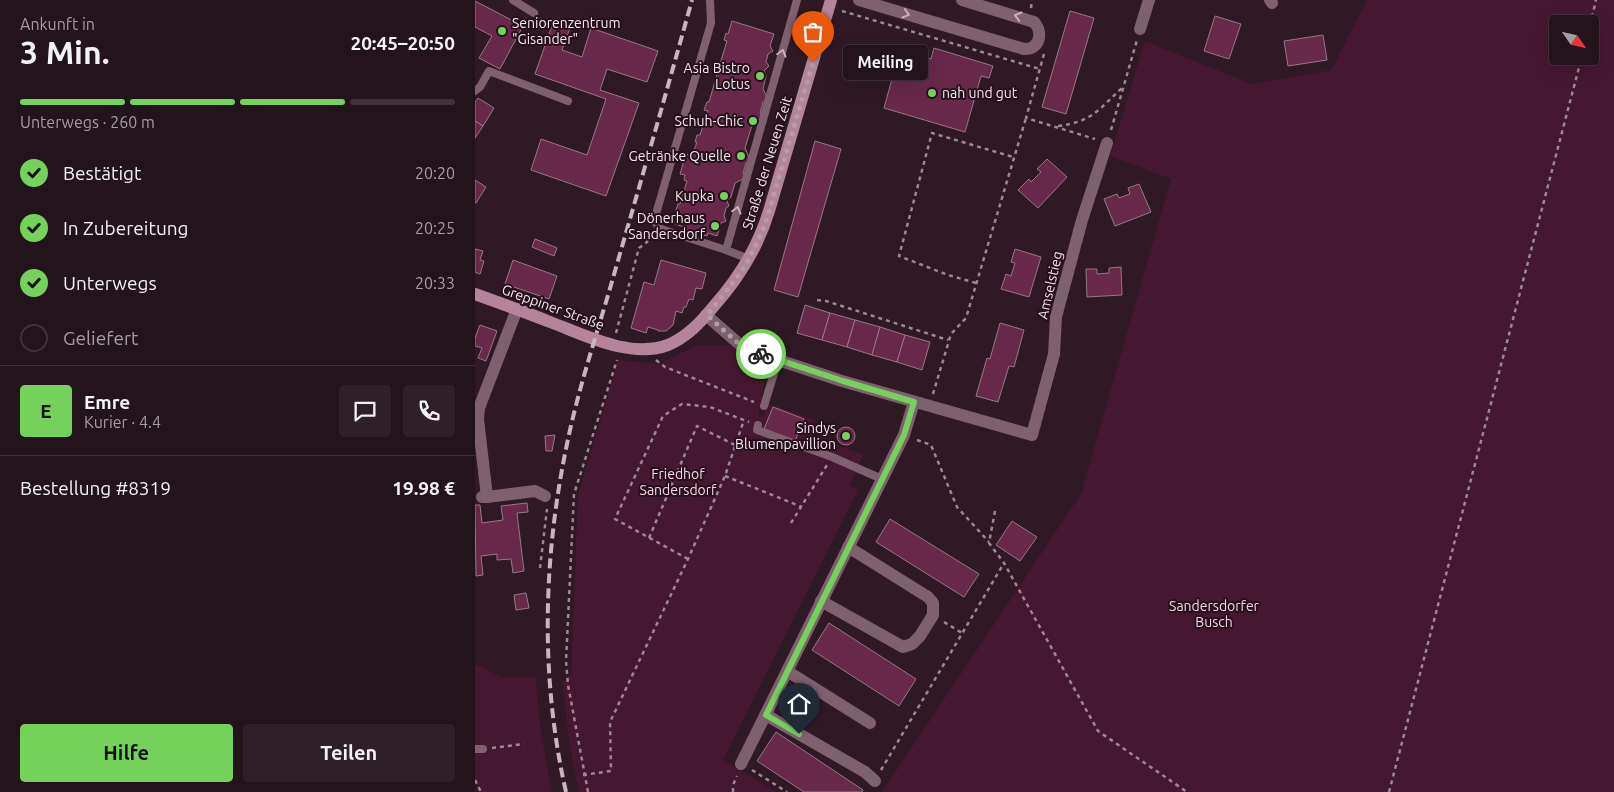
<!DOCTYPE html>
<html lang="de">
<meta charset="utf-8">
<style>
:root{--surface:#23131b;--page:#2f2028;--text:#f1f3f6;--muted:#a39ea3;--line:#40323a;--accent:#74d25b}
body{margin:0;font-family:Ubuntu,sans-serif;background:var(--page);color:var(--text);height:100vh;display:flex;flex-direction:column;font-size:19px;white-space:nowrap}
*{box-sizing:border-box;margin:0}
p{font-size:16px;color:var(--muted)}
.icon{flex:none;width:28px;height:28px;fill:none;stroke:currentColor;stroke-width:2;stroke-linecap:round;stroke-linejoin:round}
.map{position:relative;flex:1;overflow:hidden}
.drawer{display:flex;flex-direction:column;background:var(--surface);width:475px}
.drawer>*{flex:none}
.needle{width:32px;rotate:124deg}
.fabs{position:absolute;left:1074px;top:15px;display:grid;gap:10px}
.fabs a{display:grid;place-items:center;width:50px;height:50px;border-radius:5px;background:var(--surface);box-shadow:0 5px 20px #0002,0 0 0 1px var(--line);font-size:25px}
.pin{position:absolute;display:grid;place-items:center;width:42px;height:42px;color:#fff;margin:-51px -21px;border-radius:50% 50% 50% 0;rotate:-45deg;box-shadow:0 0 5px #0007}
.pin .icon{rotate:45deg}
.courier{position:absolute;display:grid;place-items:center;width:50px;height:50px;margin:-25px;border:4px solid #74d25b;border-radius:50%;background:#fff;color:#222;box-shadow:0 1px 6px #0007}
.bubble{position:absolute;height:35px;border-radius:5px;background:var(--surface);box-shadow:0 5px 20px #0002,0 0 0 1px var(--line);font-size:16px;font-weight:700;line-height:35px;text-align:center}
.summary em{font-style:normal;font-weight:700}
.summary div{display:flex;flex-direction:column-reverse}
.summary{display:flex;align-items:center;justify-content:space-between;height:85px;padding:0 20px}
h1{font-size:32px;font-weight:700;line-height:38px}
.bar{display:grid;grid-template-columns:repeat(4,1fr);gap:8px 5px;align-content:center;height:60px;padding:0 20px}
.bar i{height:6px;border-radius:4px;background:var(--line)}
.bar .selected{background:var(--accent)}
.bar p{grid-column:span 4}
.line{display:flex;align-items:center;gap:12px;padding:0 20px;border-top:1px solid var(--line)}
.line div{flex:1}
.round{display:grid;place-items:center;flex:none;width:52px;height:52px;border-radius:5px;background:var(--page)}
ol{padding:0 20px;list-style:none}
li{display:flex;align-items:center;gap:15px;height:55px}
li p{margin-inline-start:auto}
li .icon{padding:5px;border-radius:50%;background:var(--accent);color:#111;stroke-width:4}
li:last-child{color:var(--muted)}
li i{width:28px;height:28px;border:2px solid var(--line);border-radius:50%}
.cta{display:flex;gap:10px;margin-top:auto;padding:10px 20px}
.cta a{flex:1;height:58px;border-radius:5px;background:var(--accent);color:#111;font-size:20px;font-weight:700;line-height:58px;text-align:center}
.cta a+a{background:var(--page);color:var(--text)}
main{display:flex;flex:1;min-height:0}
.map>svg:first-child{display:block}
.green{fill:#461731;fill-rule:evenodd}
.building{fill:#67284a;stroke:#967986}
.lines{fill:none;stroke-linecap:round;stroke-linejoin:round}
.path{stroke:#9c8991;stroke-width:2.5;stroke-dasharray:4 4;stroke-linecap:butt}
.lane{stroke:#7f606e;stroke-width:8}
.street{stroke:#7f606e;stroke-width:12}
.secondary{stroke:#b5849b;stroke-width:12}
.rail{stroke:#c8b6be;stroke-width:4;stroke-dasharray:10 5;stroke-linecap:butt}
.oneway{stroke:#c8b1bb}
.done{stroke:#b29fa7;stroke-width:5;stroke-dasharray:0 9}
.route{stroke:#74d25b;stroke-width:6}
.poi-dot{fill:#74d25b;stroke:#25101b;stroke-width:2}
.labels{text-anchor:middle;stroke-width:4;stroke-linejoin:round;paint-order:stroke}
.poi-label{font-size:14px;fill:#f8e7ee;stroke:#25101b;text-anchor:end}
.street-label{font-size:14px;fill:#f8e7ee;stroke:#25101b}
.park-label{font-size:14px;fill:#fdd4e6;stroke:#25101b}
</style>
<main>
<section class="drawer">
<div class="summary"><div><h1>3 Min.</h1><p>Ankunft in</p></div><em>20:45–20:50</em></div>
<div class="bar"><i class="selected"></i><i class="selected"></i><i class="selected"></i><i></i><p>Unterwegs · 260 m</p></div>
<ol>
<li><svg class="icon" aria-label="check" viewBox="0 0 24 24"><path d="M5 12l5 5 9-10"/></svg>Bestätigt<p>20:20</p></li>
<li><svg class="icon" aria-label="check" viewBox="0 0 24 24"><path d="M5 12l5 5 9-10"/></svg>In Zubereitung<p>20:25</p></li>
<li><svg class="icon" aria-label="check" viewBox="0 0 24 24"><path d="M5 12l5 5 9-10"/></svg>Unterwegs<p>20:33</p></li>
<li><i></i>Geliefert</li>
</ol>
<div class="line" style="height:90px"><b class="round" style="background:var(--accent);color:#111">E</b><div><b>Emre</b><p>Kurier · 4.4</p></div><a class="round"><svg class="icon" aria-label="chat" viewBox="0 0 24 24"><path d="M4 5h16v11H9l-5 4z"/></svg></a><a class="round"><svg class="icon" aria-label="phone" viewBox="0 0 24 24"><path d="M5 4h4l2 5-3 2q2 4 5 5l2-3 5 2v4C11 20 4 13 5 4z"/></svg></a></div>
<div class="line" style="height:65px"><div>Bestellung #8319</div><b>19.98 €</b></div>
<div class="cta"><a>Hilfe</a><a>Teilen</a></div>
</section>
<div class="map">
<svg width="1139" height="792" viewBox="0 0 1139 792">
<rect width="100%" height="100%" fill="#2f1924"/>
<g class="green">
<path d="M892,0H1139V792H407L606,494L696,179L635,156L670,41L776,84L856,70ZM1082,24H1115V56H1082Z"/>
<path d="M222,345H254L283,359L292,371L283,415L289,417L291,403L340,420L336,434L388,455L375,485L383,490L248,760L302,792H104L94,743L88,683L96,675L103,495L143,360L184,364Z"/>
<path d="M3,665L28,678L60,677L67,739L77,792H5L0,781V666Z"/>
</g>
<g class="building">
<path d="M0,1L48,26L25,69L4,58L17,36L0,27Z"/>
<path d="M595,11L619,18L591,114L567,107Z"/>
<path d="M740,16L766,24L754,59L729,51Z"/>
<path d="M79,20L96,25L87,50L107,57L116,28L183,51L172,82L132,69L125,90L164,103L131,196L56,170L66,139L112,155L131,99L60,74Z"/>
<path d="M257,21L299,34L295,46L298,51L293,54L291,62L294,66L289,71L291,76L288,89L293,99L288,102L285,113L288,116L277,125L270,148L275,160L271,163L268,173L270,178L260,183L256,197L252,201L254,206L251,208L249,216L251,221L246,223L242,236L233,233L232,236L209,229V227L200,224L204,211L201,210L203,204H205L212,181L209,180L210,175L205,174L211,154L217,156L222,142H220L222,135H225L233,111L229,110L232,102H234L243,71L240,70L242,64H245L252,41L249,40L251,33L253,34Z"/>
<path d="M848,35L852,60L813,66L809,41Z"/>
<path d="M459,48L518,66L514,78L506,76L490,132L409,108L425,50L456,59Z"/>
<path d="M3,98L19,108L8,126L0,121V102Z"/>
<path d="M0,121L8,126L0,138Z"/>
<path d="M340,141L366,149L323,297L299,290Z"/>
<path d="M572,159L592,177L563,208L543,190L554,179L556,182L566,172L562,169Z"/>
<path d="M0,180L11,187L1,203H0Z"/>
<path d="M664,184L676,212L640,226L629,199L642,194L644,198L655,194L653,188Z"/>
<path d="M60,239L82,248L79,256L57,247Z"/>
<path d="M0,249L8,251L5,260L9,261L5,274L0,272Z"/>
<path d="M540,249L566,257L554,297L526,289L531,274L536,276L540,263L536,262Z"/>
<path d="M38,260L82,276L74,299L30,284Z"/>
<path d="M186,260L231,273L227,289L221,288L218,300L214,299L211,307H209L207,313L201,311L198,325L191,331H183V330L173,327L171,333L156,328L169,282L179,285Z"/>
<path d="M646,267L647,295L612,297L611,269H622V274L634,273V268Z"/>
<path d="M330,305L355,313L347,340L322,333Z"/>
<path d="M355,313L380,320L372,347L347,340Z"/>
<path d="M380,320L405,327L397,355L372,347Z"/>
<path d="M525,323L549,330L539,367L534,366L523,402L501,396L512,358L515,359Z"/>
<path d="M5,325L22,331L11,361L3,358L7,348L0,346V338Z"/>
<path d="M405,327L430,335L422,362L397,355Z"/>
<path d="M430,335L455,342L447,370L422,362Z"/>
<path d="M298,407L329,419L320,441L289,429Z"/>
<circle cx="371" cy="436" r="9"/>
<path d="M80,435L77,451H71L70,436Z"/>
<path d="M52,503L53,512L42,513L49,571L38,573L36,559L22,560V554L6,556L8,575L1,576L0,505H5L7,523L28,520L26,506Z"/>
<path d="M415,519L504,574L489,597L401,542Z"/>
<path d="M537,521L562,537L545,561L521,545Z"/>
<path d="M51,593L54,608L41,610L39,595Z"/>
<path d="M354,623L441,679L424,706L337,650Z"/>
<path d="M301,732L388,790L387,792H329L282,761Z"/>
</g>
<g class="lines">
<g class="path">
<path d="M556,8L557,0"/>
<path d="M367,11L565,69"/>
<path d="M1115,25L1121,0"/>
<path d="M569,54L551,118L620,139"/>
<path d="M583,126C617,122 623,110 647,88"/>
<path d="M636,130L662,40"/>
<path d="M501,283L473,275L424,256L457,133L538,157"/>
<path d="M342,300L351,301L473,340"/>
<path d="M141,333L164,248L172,242L176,232"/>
<path d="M181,360L190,367L279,402"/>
<path d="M458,394L476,334L491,318L551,118"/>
<path d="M442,440L456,445L482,507L514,542"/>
<path d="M250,476L327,507"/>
<path d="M520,511L514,543L529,563L623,731L712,792"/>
<path d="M316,523L352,465"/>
<path d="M174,538L222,426L260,445"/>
<path d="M213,559L140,519L188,416L207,404L235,407L274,422"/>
<path d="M65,568L72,509"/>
<path d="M469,622L487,633"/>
<path d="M17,748L49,744"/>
<path d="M277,770L312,792"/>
<path d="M406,770L529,563"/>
<path d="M108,775L136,771L135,722L213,559L250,476L269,420"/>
<path d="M0,780L6,792"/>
<path d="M113,792L93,685L91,661L99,494L142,360"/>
<path d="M258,792V785L262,776"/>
<path d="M914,792L1107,56"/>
</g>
<g class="lane">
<path d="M38,0L59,13"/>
<path d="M235,0L236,23L179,221L186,229L251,250"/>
<path d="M0,91L5,87L14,71L93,101"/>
<path d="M274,259L251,250L322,0"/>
<path d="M289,406L303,360"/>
<path d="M283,425L282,430L357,457L407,479"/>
<path d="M0,749H8"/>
</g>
<g class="street">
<path d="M384,0L549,49C564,50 569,33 559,22L487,0"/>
<path d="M795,0L797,3"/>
<path d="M665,29L674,0"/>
<path d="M231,315L263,343L282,353L367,381L557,435L579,354L581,317L607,220L632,143"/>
<path d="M7,497H12L3,419L4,408L42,309"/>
<path d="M12,497L60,491L70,496"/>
<path d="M346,601L428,647L437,644L445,636L458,615V603L453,597L373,547"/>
<path d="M312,671L395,723"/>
<path d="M291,715L390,772L400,781"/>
<path d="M266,764L429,435L439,402"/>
</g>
<path class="secondary" d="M0,294C25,303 50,312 75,322C110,335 155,359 193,345C212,337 226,322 239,306C264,278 283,247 294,211L356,0"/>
<path class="rail" d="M91,792C65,678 68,558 92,444C104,385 124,328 140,271C166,181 192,90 217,0"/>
</g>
<defs><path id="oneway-chevron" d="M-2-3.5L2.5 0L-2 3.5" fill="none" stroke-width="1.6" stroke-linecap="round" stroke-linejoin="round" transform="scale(1.25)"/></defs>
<g class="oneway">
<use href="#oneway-chevron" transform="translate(431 14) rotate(16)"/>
<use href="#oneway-chevron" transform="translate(543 16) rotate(-164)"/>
<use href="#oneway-chevron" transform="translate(307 53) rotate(-74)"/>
<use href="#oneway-chevron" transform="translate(262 210) rotate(-74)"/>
</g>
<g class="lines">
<path class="done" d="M286,354L263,343L232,315L264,275L274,259L290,225L338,62"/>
<path class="route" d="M286,354L368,381L439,402L429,435L291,715L324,734"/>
</g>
<g class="poi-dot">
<circle cx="27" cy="31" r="5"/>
<circle cx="285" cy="76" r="5"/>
<circle cx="457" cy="93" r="5"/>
<circle cx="278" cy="121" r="5"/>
<circle cx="266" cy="156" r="5"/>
<circle cx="249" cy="196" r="5"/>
<circle cx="240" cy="226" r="5"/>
<circle cx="371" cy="436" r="5"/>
</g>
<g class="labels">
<g class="poi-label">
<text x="37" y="28" text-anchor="start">Seniorenzentrum<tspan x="37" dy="16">"Gisander"</tspan></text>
<text x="275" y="73">Asia Bistro<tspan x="275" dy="16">Lotus</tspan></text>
<text x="467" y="98" text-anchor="start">nah und gut</text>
<text x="268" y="126">Schuh-Chic</text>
<text x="256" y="161">Getränke Quelle</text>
<text x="239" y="201">Kupka</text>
<text x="230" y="223">Dönerhaus<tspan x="230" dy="16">Sandersdorf</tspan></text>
<text x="361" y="433">Sindys<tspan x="361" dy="16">Blumenpavillion</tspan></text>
</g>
<g class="street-label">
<text transform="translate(292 163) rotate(-73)" y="5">Straße der Neuen Zeit</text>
<text transform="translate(575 285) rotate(-77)" y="5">Amselstieg</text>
<text transform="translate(78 307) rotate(20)" y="5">Greppiner Straße</text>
</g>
<g class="park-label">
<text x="203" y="479">Friedhof<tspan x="203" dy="16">Sandersdorf</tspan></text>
<text x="739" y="611">Sandersdorfer<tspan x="739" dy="16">Busch</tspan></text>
</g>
</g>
</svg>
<div class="fabs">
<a><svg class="needle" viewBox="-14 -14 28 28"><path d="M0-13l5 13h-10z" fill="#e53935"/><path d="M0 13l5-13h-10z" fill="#a39ea3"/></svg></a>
</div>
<div class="pin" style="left:338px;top:62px;background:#ea580c"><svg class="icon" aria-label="bag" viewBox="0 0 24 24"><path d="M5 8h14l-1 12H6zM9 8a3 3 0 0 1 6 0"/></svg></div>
<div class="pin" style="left:324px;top:734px;background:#1f2937"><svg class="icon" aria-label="home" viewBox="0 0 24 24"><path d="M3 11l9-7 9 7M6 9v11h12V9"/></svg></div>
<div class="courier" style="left:286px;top:354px"><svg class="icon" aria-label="bike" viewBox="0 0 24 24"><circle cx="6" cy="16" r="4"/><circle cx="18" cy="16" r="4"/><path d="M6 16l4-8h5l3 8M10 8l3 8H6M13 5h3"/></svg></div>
<div class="bubble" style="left:368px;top:45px;width:85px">Meiling</div>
</div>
</main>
